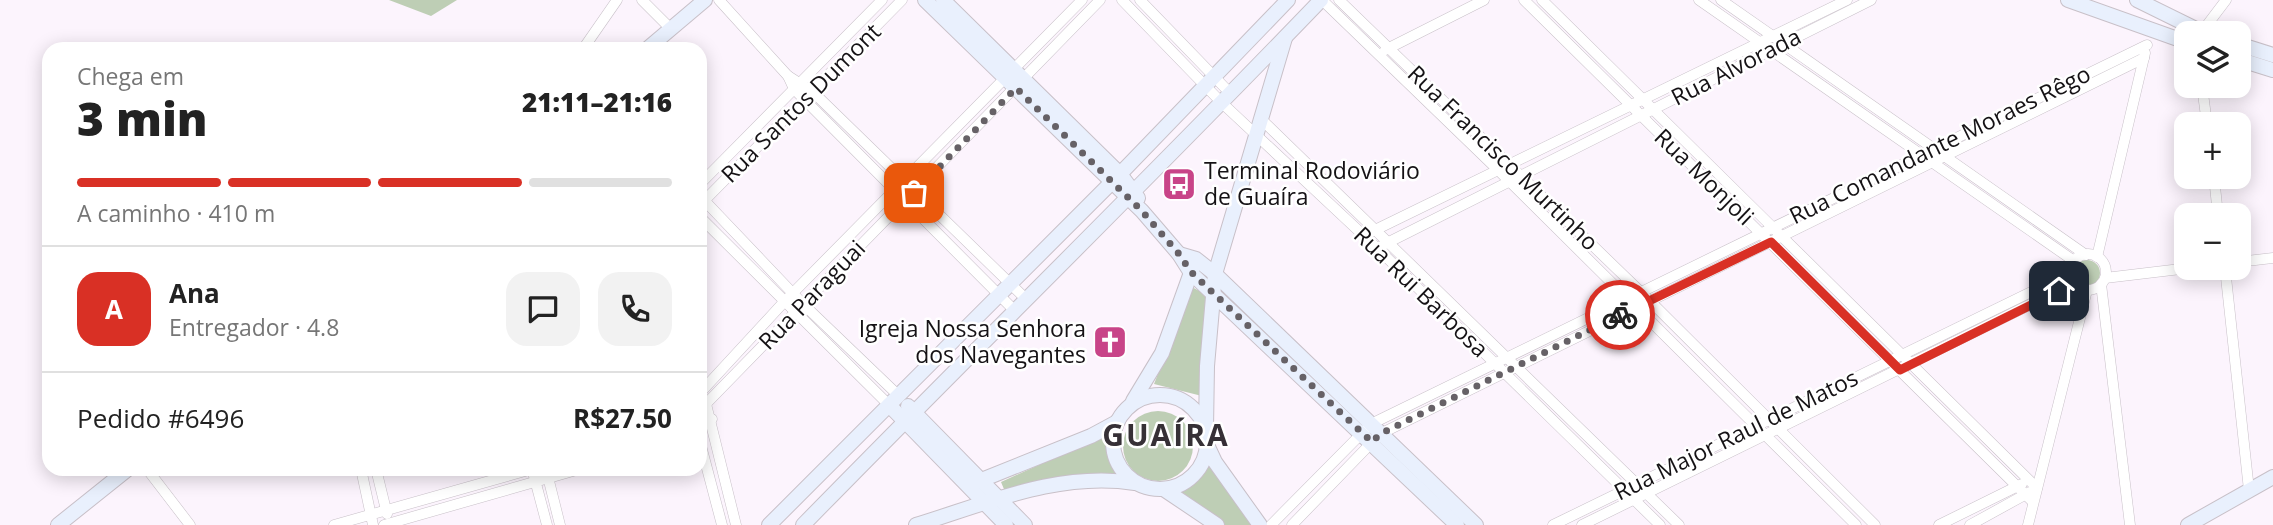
<!DOCTYPE html>
<html lang="pt">
<meta charset="utf-8">
<style>
:root{--surface:#fff;--page:#f2f2f2;--text:#222;--muted:#767676;--line:#e0e0e0;--accent:#d93025}
body{margin:0;font-family:"Open Sans",sans-serif;background:var(--page);color:var(--text);height:100vh;display:flex;flex-direction:column;font-size:26px;white-space:nowrap}
*{box-sizing:border-box;margin:0}
p{font-size:23px;color:var(--muted)}
.icon{flex:none;width:38px;height:38px;fill:none;stroke:currentColor;stroke-width:2;stroke-linecap:round;stroke-linejoin:round}
.map{position:relative;flex:1;overflow:hidden}
.side{position:absolute;left:42px;top:42px;width:665px;height:434px;display:flex;flex-direction:column;background:var(--surface);border-radius:21px;box-shadow:0 4px 18px #0003}
.side>*{flex:none}
.buttons{position:absolute;left:2174px;top:21px;display:grid;gap:14px}
.buttons a{display:grid;place-items:center;width:77px;height:77px;border-radius:14px;background:var(--surface);box-shadow:0 4px 18px #0003;font-size:35px}
.pin{position:absolute;display:grid;place-items:center;width:60px;height:60px;color:#fff;margin:-30px;border-radius:14px;box-shadow:0 4px 10px #0006}
.courier{position:absolute;display:grid;place-items:center;width:70px;height:70px;margin:-35px;border:5px solid #d93025;border-radius:50%;background:#fff;color:#222;box-shadow:0 2px 9px #0007}
.summary em{font-style:normal;font-weight:800}
.summary div{display:flex;flex-direction:column-reverse}
.summary{display:flex;align-items:center;justify-content:space-between;height:119px;padding:0 35px}
h1{font-size:46px;font-weight:800;line-height:52px}
.bar{display:grid;grid-template-columns:repeat(4,1fr);gap:10px 7px;align-content:center;height:84px;padding:0 35px}
.bar i{height:9px;border-radius:5px;background:var(--line)}
.bar .current{background:var(--accent)}
.bar p{grid-column:span 4}
.line{display:flex;align-items:center;gap:18px;padding:0 35px;border-top:2px solid var(--line)}
.line div{flex:1}
.round{display:grid;place-items:center;flex:none;width:74px;height:74px;border-radius:21px;background:var(--page)}
.map>svg:first-child{display:block}
.green{fill:#beceb5}
.lines{fill:none;stroke-linecap:round;stroke-linejoin:round}
.street-casing{stroke:#c8c0c8;stroke-width:11}
.secondary-casing{stroke:#c8c0c8;stroke-width:16}
.street{stroke:#fff;stroke-width:10}
.secondary{stroke:#e9f0fd;stroke-width:14}
.done{stroke:#666166;stroke-width:7;stroke-dasharray:0 12.6}
.route{stroke:#d93025;stroke-width:9}
.labels{text-anchor:middle;stroke-width:5;stroke-linejoin:round;paint-order:stroke}
.street-label{font-size:23px;fill:#151215;stroke:#fff}
.poi-label{font-size:23px;fill:#151215;stroke:#fff;text-anchor:start}
.district-label{font-size:30px;font-weight:bold;letter-spacing:2px;fill:#363036;stroke:#fff}
</style>
<div class="map">
<svg width="2273" height="525" viewBox="0 0 2273 525">
<rect width="100%" height="100%" fill="#fcf4fd"/>
<g class="green">
<path d="M389,0H457L431,16Z"/>
<circle cx="2087" cy="273" r="13"/>
<path d="M1192,287L1212,298L1202,396L1154,384Z"/>
<circle cx="1158" cy="446" r="35"/>
<path d="M1110,433L1113,455L1122,475L1067,476L1006,494L1001,482Z"/>
<path d="M1208,463L1255,525H1225L1181,492Z"/>
</g>
<g class="lines">
<g class="street-casing">
<g id="street">
<path d="M642,0L671,29"/>
<path d="M719,0L788,76L794,89L1014,310"/>
<path d="M1122,0L1221,102L1377,248L1660,525"/>
<path d="M1140,0L1230,93"/>
<path d="M1322,0L1498,170L1856,525"/>
<path d="M1339,0L1649,300L1875,525"/>
<path d="M1524,0L2033,502"/>
<path d="M1542,0L2037,488"/>
<path d="M1699,0L2074,261"/>
<path d="M1721,0L2086,255"/>
<path d="M2201,33L2226,0"/>
<path d="M583,49L617,0"/>
<path d="M1385,50L1484,0"/>
<path d="M788,76L813,92L1026,299"/>
<path d="M2202,86L2207,124"/>
<path d="M1262,120L1679,525"/>
<path d="M2214,177L2218,215"/>
<path d="M700,184L882,0"/>
<path d="M702,198L802,303L899,396"/>
<path d="M700,205L902,0"/>
<path d="M700,217L889,405"/>
<path d="M1373,231L1847,0"/>
<path d="M1383,245L1871,0"/>
<circle cx="2088" cy="272" r="18"/>
<path d="M2097,257L2145,53"/>
<path d="M2238,262L2273,258"/>
<path d="M2225,268L2249,490"/>
<path d="M2105,278L2189,268"/>
<path d="M2101,284L2130,525"/>
<path d="M700,393L783,303L1082,0"/>
<path d="M705,400L736,525"/>
<path d="M700,410L1100,0"/>
<path d="M700,422L712,419"/>
<path d="M700,442L722,525"/>
<path d="M147,469L190,525"/>
<path d="M361,469L373,525"/>
<path d="M376,469L387,514"/>
<path d="M546,469L560,525"/>
<path d="M534,476L547,525"/>
<path d="M334,525L532,469"/>
<path d="M384,525L580,469"/>
<path d="M1271,525L1371,424L2147,45"/>
<path d="M1292,525L1380,434L2144,58"/>
<path d="M1553,525L2070,273"/>
<path d="M1582,525L2074,283"/>
<path d="M1939,525L2022,484"/>
<path d="M1970,525L2030,492"/>
<path d="M2028,525L2087,290"/>
</g>
</g>
<g class="secondary-casing">
<g id="secondary">
<path d="M925,0L1142,211L1179,254L1191,273L1457,525"/>
<path d="M943,0L1120,174L1138,198"/>
<path d="M2068,0L2186,42"/>
<path d="M2137,0L2204,33"/>
<path d="M2238,44L2273,55"/>
<path d="M647,49L705,0"/>
<path d="M2238,59L2273,70"/>
<path d="M1179,254L1196,259L1215,274L1476,525"/>
<circle cx="1160" cy="442" r="47"/>
<path d="M1133,401L1162,353L1193,267"/>
<path d="M889,405L1006,525"/>
<path d="M908,406L1025,525"/>
<path d="M1206,428L1207,366L1215,274L1285,38"/>
<path d="M1208,447L1215,462L1260,525"/>
<path d="M974,483L1091,436L1117,422"/>
<path d="M1165,490L1217,525"/>
<path d="M58,525L128,469"/>
<path d="M769,525L1120,174L1288,0"/>
<path d="M803,525C975,349 1151,177 1321,0"/>
<path d="M916,525C988,503 1059,471 1135,483"/>
<path d="M2188,525L2273,477"/>
</g>
</g>
<use href="#street" class="street"/>
<use href="#secondary" class="secondary"/>
</g>
<g class="lines">
<path class="done" d="M914,193L1016,88L1142,211L1179,254L1191,272L1372,442L1380,434L1620,315"/>
<path class="route" d="M1620,315L1771,242L1900,370L2059,291"/>
</g>
<defs>
<g id="bus-square" transform="scale(1.75)"><rect x="-9" y="-9" width="18" height="18" rx="4" fill="#c84488" stroke="#fff"/><path d="M-5-6H5V4H4V6H2V4H-2V6H-4V4H-5ZM-3.5-4V0h7V-4ZM-3.5 1.2v1.5H-2V1.2ZM2 1.2v1.5H3.5V1.2Z" fill="#fff"/></g>
<g id="church-square" transform="scale(1.75)"><rect x="-9" y="-9" width="18" height="18" rx="4" fill="#c84488" stroke="#fff"/><path d="M-1.2-6h2.4v3.5h3.3v2.4h-3.3V6h-2.4V-.1h-3.3v-2.4h3.3Z" fill="#fff"/></g>
</defs>
<g fill-rule="evenodd">
<use href="#bus-square" x="1179" y="184"/>
<use href="#church-square" x="1110" y="342"/>
</g>
<g class="labels">
<g class="street-label">
<text transform="translate(1736 67) rotate(-27)" y="8">Rua Alvorada</text>
<text transform="translate(801 103) rotate(-45)" y="8">Rua Santos Dumont</text>
<text transform="translate(1940 145) rotate(-26)" y="8">Rua Comandante Moraes Rêgo</text>
<text transform="translate(1503 158) rotate(44)" y="8">Rua Francisco Murtinho</text>
<text transform="translate(1704 177) rotate(44)" y="8">Rua Monjoli</text>
<text transform="translate(1421 292) rotate(44)" y="8">Rua Rui Barbosa</text>
<text transform="translate(812 295) rotate(-46)" y="8">Rua Paraguai</text>
<text transform="translate(1736 435) rotate(-26)" y="8">Rua Major Raul de Matos</text>
</g>
<g class="poi-label">
<text x="1204" y="179">Terminal Rodoviário<tspan x="1204" dy="26">de Guaíra</tspan></text>
<text x="1086" y="337" text-anchor="end">Igreja Nossa Senhora<tspan x="1086" dy="26">dos Navegantes</tspan></text>
</g>
<g class="district-label">
<text x="1166" y="446">GUAÍRA</text>
</g>
</g>
</svg>
<div class="buttons">
<a><svg class="icon" aria-label="layers" viewBox="0 0 24 24"><path d="M12 4l9 5-9 5-9-5zM3 14l9 5 9-5"/></svg></a>
<a>+</a>
<a>−</a>
</div>
<div class="pin" style="left:914px;top:193px;background:#ea580c"><svg class="icon" aria-label="bag" viewBox="0 0 24 24"><path d="M5 8h14l-1 12H6zM9 8a3 3 0 0 1 6 0"/></svg></div>
<div class="pin" style="left:2059px;top:291px;background:#1f2937"><svg class="icon" aria-label="home" viewBox="0 0 24 24"><path d="M3 11l9-7 9 7M6 9v11h12V9"/></svg></div>
<div class="courier" style="left:1620px;top:315px"><svg class="icon" aria-label="bike" viewBox="0 0 24 24"><circle cx="6" cy="16" r="4"/><circle cx="18" cy="16" r="4"/><path d="M6 16l4-8h5l3 8M10 8l3 8H6M13 5h3"/></svg></div>
<section class="side">
<div class="summary"><div><h1>3 min</h1><p>Chega em</p></div><em>21:11–21:16</em></div>
<div class="bar"><i class="current"></i><i class="current"></i><i class="current"></i><i></i><p>A caminho · 410 m</p></div>
<div class="line" style="height:126px"><b class="round" style="background:var(--accent);color:#fff">A</b><div><b>Ana</b><p>Entregador · 4.8</p></div><a class="round"><svg class="icon" aria-label="chat" viewBox="0 0 24 24"><path d="M4 5h16v11H9l-5 4z"/></svg></a><a class="round"><svg class="icon" aria-label="phone" viewBox="0 0 24 24"><path d="M5 4h4l2 5-3 2q2 4 5 5l2-3 5 2v4C11 20 4 13 5 4z"/></svg></a></div>
<div class="line" style="height:91px"><div>Pedido #6496</div><b>R$27.50</b></div>
</section>
</div>
